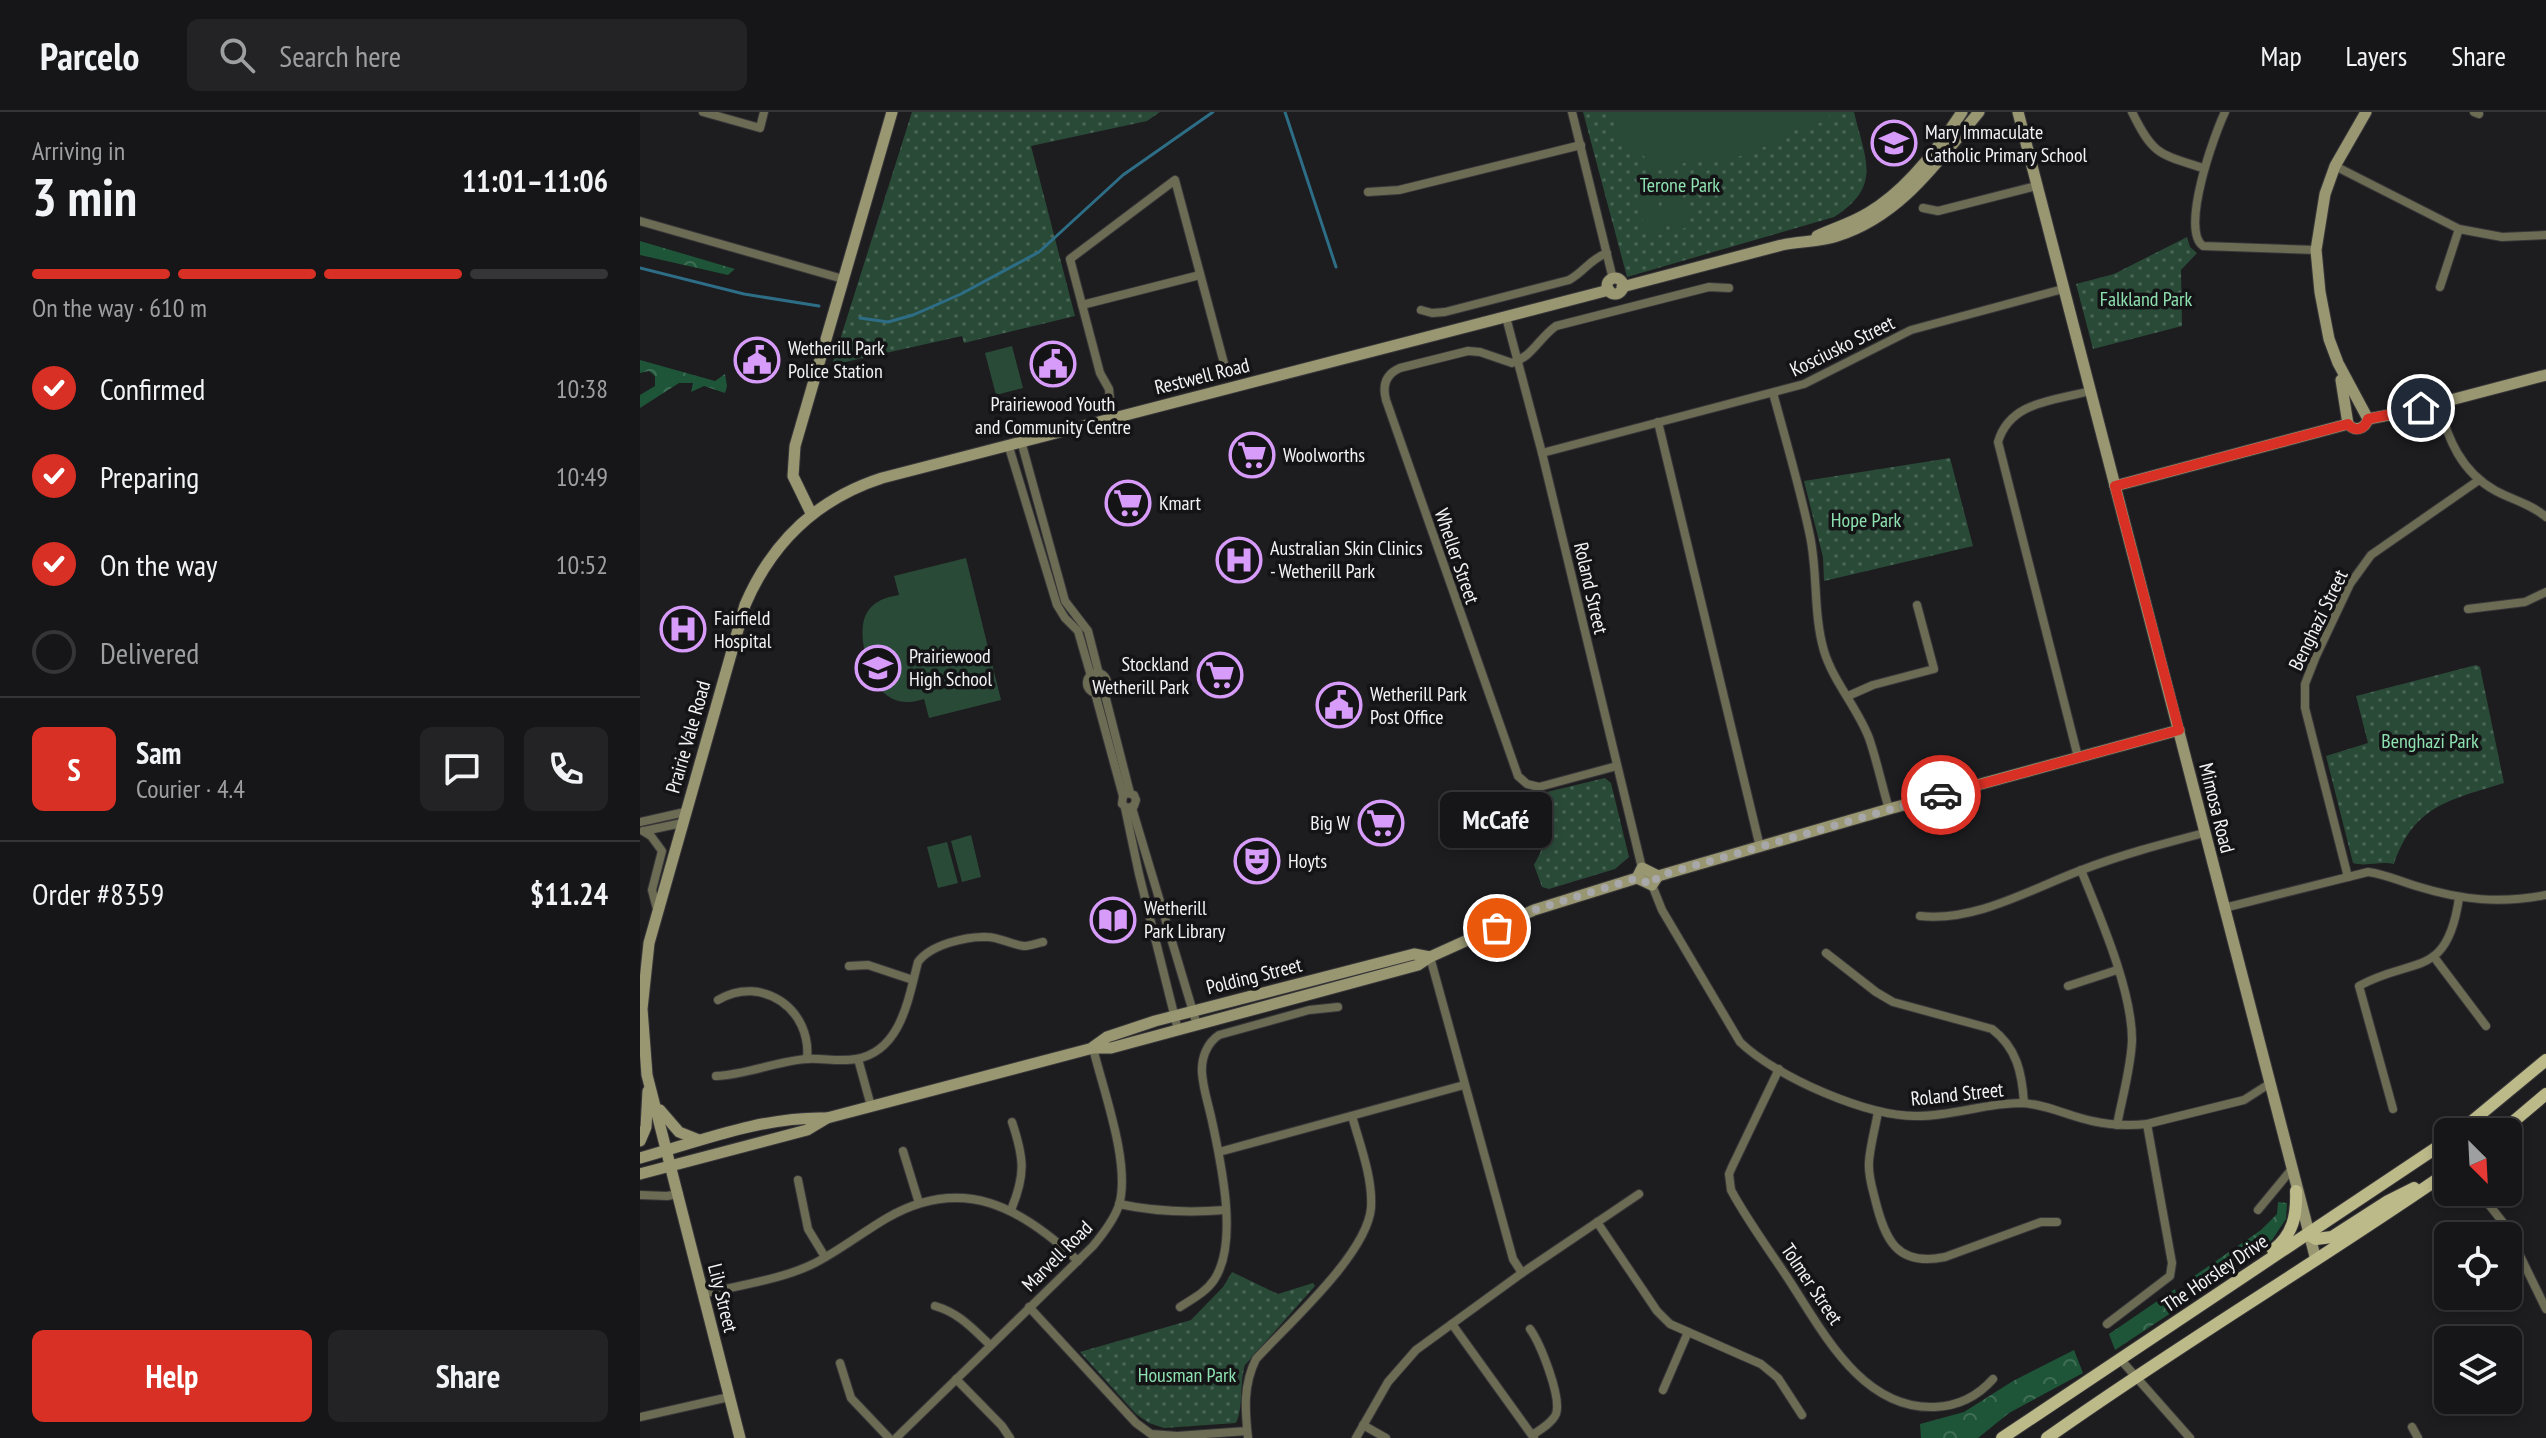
<!DOCTYPE html>
<meta charset="utf-8">
<style>
:root{--surface:#161517;--page:#232224;--text:#f1f3f6;--muted:#9e9fa1;--line:#353436;--accent:#d93025}
body{margin:0;font-family:"PT Sans Narrow",sans-serif;background:var(--page);color:var(--text);height:100vh;display:flex;flex-direction:column;font-size:30px;white-space:nowrap}
*{box-sizing:border-box;margin:0}
p{font-size:26px;color:var(--muted)}
.icon{flex:none;width:44px;height:44px;fill:none;stroke:currentColor;stroke-width:2;stroke-linecap:round;stroke-linejoin:round}
.map{position:relative;flex:1;overflow:hidden}
.details{display:flex;flex-direction:column;background:var(--surface);width:640px}
.details>*{flex:none}
.needle{width:52px;rotate:156deg}
.tools{position:absolute;left:1794px;top:1006px;display:grid;gap:16px}
.tools a{display:grid;place-items:center;width:88px;height:88px;border-radius:12px;background:var(--surface);box-shadow:0 4px 12px #0003,0 0 0 2px var(--line);font-size:40px}
.pin{position:absolute;display:grid;place-items:center;width:68px;height:68px;color:#fff;margin:-34px;border:4px solid #fff;border-radius:50%;box-shadow:0 2px 8px #0007}
.courier{position:absolute;display:grid;place-items:center;width:80px;height:80px;margin:-40px;border:6px solid #d93025;border-radius:50%;background:#fff;color:#222;box-shadow:0 2px 10px #0007}
.bubble{position:absolute;height:56px;border-radius:12px;background:var(--surface);box-shadow:0 4px 12px #0003,0 0 0 2px var(--line);font-size:26px;font-weight:700;line-height:56px;text-align:center}
.summary em{font-style:normal;font-weight:700}
.summary div{display:flex;flex-direction:column-reverse}
.summary{display:flex;align-items:center;justify-content:space-between;height:136px;padding:0 32px}
h1{font-size:52px;font-weight:700;line-height:60px}
.bar{display:grid;grid-template-columns:repeat(4,1fr);gap:12px 8px;align-content:center;height:96px;padding:0 32px}
.bar i{height:10px;border-radius:6px;background:var(--line)}
.bar .active{background:var(--accent)}
.bar p{grid-column:span 4}
.line{display:flex;align-items:center;gap:20px;padding:0 32px;border-top:2px solid var(--line)}
.line div{flex:1}
.round{display:grid;place-items:center;flex:none;width:84px;height:84px;border-radius:12px;background:var(--page)}
ol{padding:0 32px;list-style:none}
li{display:flex;align-items:center;gap:24px;height:88px}
li p{margin-inline-start:auto}
li .icon{padding:8px;border-radius:50%;background:var(--accent);color:#fff;stroke-width:4}
li:last-child{color:var(--muted)}
li i{width:44px;height:44px;border:4px solid var(--line);border-radius:50%}
.cta{display:flex;gap:16px;margin-top:auto;padding:16px 32px}
.cta a{flex:1;height:92px;border-radius:12px;background:var(--accent);color:#fff;font-size:32px;font-weight:700;line-height:92px;text-align:center}
.cta a+a{background:var(--page);color:var(--text)}
header{display:flex;align-items:center;gap:48px;box-sizing:border-box;height:112px;padding:0 40px;background:var(--surface);border-bottom:2px solid var(--line)}
header strong{font-size:38px}
nav{display:flex;gap:44px;margin-inline-start:auto;font-size:28px}
.search{width:560px;height:72px;background:var(--page);display:flex;align-items:center;gap:20px;box-sizing:border-box;padding:0 28px;border-radius:12px;color:var(--muted);font-size:30px}
main{display:flex;flex:1;min-height:0}
.map>svg:first-child{display:block}
.green{fill:url(#green-dots)}
.forest{fill:url(#forest-crowns)}
.pitch{fill:#2a4a38}
.lines{fill:none;stroke-linecap:round;stroke-linejoin:round}
.stream{stroke:#2d6e86;stroke-width:3}
.street-casing{stroke:#373639;stroke-width:10}
.secondary-casing{stroke:#373639;stroke-width:13}
.primary-casing{stroke:#373639;stroke-width:14}
.street{stroke:#6c6b54;stroke-width:8}
.secondary{stroke:#999772;stroke-width:11}
.primary{stroke:#bdba8a;stroke-width:12}
.done{stroke:#a8a8aa;stroke-width:8;stroke-dasharray:0 14.4}
.route{stroke:#d93025;stroke-width:10}
.labels{text-anchor:middle;stroke-width:7;stroke-linejoin:round;paint-order:stroke}
.poi-label{font-size:20px;fill:#f3f3f5;stroke:#141316;text-anchor:start}
.park-label{font-size:20px;fill:#8ee1b0;stroke:#141316}
.street-label{font-size:20px;fill:#f3f3f5;stroke:#141316}
</style>
<header>
<strong>Parcelo</strong>
<div class="search"><svg class="icon" aria-label="search" viewBox="0 0 24 24"><circle cx="10" cy="10" r="6"/><path d="M15 15l6 6"/></svg>Search here</div>
<nav><a>Map</a><a>Layers</a><a>Share</a></nav>
</header>
<main>
<section class="details">
<div class="summary"><div><h1>3 min</h1><p>Arriving in</p></div><em>11:01–11:06</em></div>
<div class="bar"><i class="active"></i><i class="active"></i><i class="active"></i><i></i><p>On the way · 610 m</p></div>
<ol>
<li><svg class="icon" aria-label="check" viewBox="0 0 24 24"><path d="M5 12l5 5 9-10"/></svg>Confirmed<p>10:38</p></li>
<li><svg class="icon" aria-label="check" viewBox="0 0 24 24"><path d="M5 12l5 5 9-10"/></svg>Preparing<p>10:49</p></li>
<li><svg class="icon" aria-label="check" viewBox="0 0 24 24"><path d="M5 12l5 5 9-10"/></svg>On the way<p>10:52</p></li>
<li><i></i>Delivered</li>
</ol>
<div class="line" style="height:144px"><b class="round" style="background:var(--accent);color:#fff">S</b><div><b>Sam</b><p>Courier · 4.4</p></div><a class="round"><svg class="icon" aria-label="chat" viewBox="0 0 24 24"><path d="M4 5h16v11H9l-5 4z"/></svg></a><a class="round"><svg class="icon" aria-label="phone" viewBox="0 0 24 24"><path d="M5 4h4l2 5-3 2q2 4 5 5l2-3 5 2v4C11 20 4 13 5 4z"/></svg></a></div>
<div class="line" style="height:104px"><div>Order #8359</div><b>$11.24</b></div>
<div class="cta"><a>Help</a><a>Share</a></div>
</section>
<div class="map">
<svg width="1906" height="1326" viewBox="0 0 1906 1326">
<defs>
<pattern id="green-dots" width="8" height="8" patternUnits="userSpaceOnUse" patternTransform="scale(2)"><rect width="8" height="8" fill="#2a4a38"/><path d="M2 2h.1M6 6h.1" fill="none" stroke="#496555" stroke-width="1.8" stroke-linecap="round"/></pattern>
<pattern id="forest-crowns" width="20" height="18" patternUnits="userSpaceOnUse" patternTransform="scale(2)"><rect width="20" height="18" fill="#1e5538"/><path d="M2 6a3 3 0 1 1 6 0M12 15a3 3 0 1 1 6 0" fill="none" stroke="#3f6e55"/></pattern>
</defs>
<rect width="100%" height="100%" fill="#1d1c1f"/>
<g class="green">
<path d="M272,0H520L507,9L391,34L435,204L324,231L322,224L192,253Z"/>
<path d="M943,0H1214C1225,47 1243,74 1194,105L987,165Z"/>
<path d="M1547,125L1550,135L1557,141L1541,158L1542,214L1453,237L1436,172L1474,162Z"/>
<path d="M1310,346L1333,434L1184,469L1183,445L1164,369Z"/>
<path d="M1836,553L1840,555L1864,671C1810,688 1774,693 1754,752C1740,749 1726,755 1713,751L1686,644L1728,631L1716,584Z"/>
<path d="M965,666L971,671L989,745L975,757L909,777L902,775L894,753L901,739L886,685Z"/>
<path d="M592,1160L638,1182L673,1171L675,1174L605,1253C599,1272 604,1294 596,1311L524,1316L509,1311L496,1302L440,1240L551,1208L583,1175Z"/>
</g>
<g class="forest">
<path d="M0,129L95,157L88,163L0,143Z"/>
<path d="M0,248L75,269L85,262L87,274L85,281L64,274L51,280L53,271H39L0,296V283L15,274V264L9,259L0,261Z"/>
<path d="M1638,1090L1647,1091L1646,1107L1632,1128L1553,1180L1544,1171L1621,1118L1637,1102Z"/>
<path d="M1535,1177L1540,1195L1475,1238L1469,1222Z"/>
<path d="M1434,1238L1443,1261L1369,1301L1338,1326H1281L1280,1312L1324,1300L1373,1269Z"/>
</g>
<g class="pitch">
<path d="M973,0H1188L1191,8L1155,17L1146,26L1101,44L1044,51L1009,61L1005,45L980,29Z"/>
<path d="M1040,75L1050,115L1031,119L1020,80Z"/>
<path d="M1016,81L1026,121L1007,126L997,86Z"/>
<path d="M372,234L383,276L356,283L345,241Z"/>
<path d="M326,446L361,588L289,606L284,587C252,598 235,578 227,549C219,517 218,489 259,483L254,464Z"/>
<path d="M331,723L341,765L322,770L311,729Z"/>
<path d="M307,730L318,771L298,776L287,735Z"/>
</g>
<g class="lines">
<g class="stream">
<path d="M645,0L696,155"/>
<path d="M0,156L104,182L179,194"/>
<path d="M220,206L248,210L273,203L321,182L399,140L483,63L573,0"/>
</g>
<g class="street-casing">
<g id="street">
<path d="M63,0L120,16L124,0"/>
<path d="M932,0L973,167"/>
<path d="M1492,0C1513,43 1519,42 1563,56"/>
<path d="M1585,0C1574,23 1540,118 1563,134L1676,138"/>
<path d="M1834,0L1839,2"/>
<path d="M1695,54L1819,117L1862,125L1906,123"/>
<path d="M728,80L759,78L941,33"/>
<path d="M1283,96L1298,99L1396,74"/>
<path d="M0,109L203,167"/>
<path d="M1800,175L1819,117"/>
<path d="M442,193L560,163"/>
<path d="M781,198L792,201L805,200L929,168C944,160 950,147 967,141"/>
<path d="M866,205L902,341L1002,756"/>
<path d="M1133,281C1146,329 1160,376 1170,424C1178,462 1173,501 1184,539C1194,571 1217,595 1229,626C1237,649 1242,674 1249,697"/>
<path d="M1798,291C1808,327 1821,360 1856,379C1873,388 1891,392 1906,405"/>
<path d="M472,306L469,277L460,261L430,147L535,68L585,255"/>
<path d="M1018,310L1120,735"/>
<path d="M381,329L425,489L448,519L459,562"/>
<path d="M368,332L417,493L425,506L438,519L451,564"/>
<path d="M902,341L1164,272L1271,218L1423,177"/>
<path d="M1828,497L1885,490L1906,480"/>
<circle cx="457" cy="571" r="10"/>
<path d="M464,579L490,681"/>
<path d="M455,581L483,684L482,692L487,696L494,694L496,688L494,683L487,681L483,684"/>
<path d="M1208,584L1233,573L1294,557L1277,493"/>
<path d="M1438,645L1358,330C1370,289 1414,289 1450,279"/>
<path d="M977,654L899,675L887,672L878,664L746,288C742,273 746,262 760,256L828,239L840,240L872,251C892,245 899,226 916,214L1069,175L1089,176"/>
<path d="M485,696L499,762L538,918"/>
<path d="M492,696L557,913"/>
<path d="M0,710L45,700"/>
<path d="M3,719L11,724L22,739L12,778L18,801"/>
<path d="M4,719L42,711"/>
<path d="M1441,758C1460,805 1492,878 1492,928C1491,956 1482,986 1477,1013"/>
<path d="M1708,765L1665,596V572L1676,544L1710,472L1731,443L1839,368"/>
<path d="M1012,773L1022,798L1100,930C1136,965 1228,1005 1278,1004C1313,1004 1346,991 1381,991C1406,992 1428,1004 1452,1009C1470,1013 1489,1014 1507,1012L1604,988L1629,972"/>
<path d="M1584,796L1728,760C1745,762 1759,769 1776,774C1821,788 1860,792 1906,783"/>
<path d="M1280,804C1335,810 1389,778 1439,759C1480,743 1522,732 1564,721"/>
<path d="M1186,841L1236,880L1253,890L1352,917C1377,936 1382,961 1384,991"/>
<path d="M790,845L873,1147L882,1161"/>
<path d="M1794,845L1846,914"/>
<path d="M209,854L228,853L273,868"/>
<path d="M1428,874L1477,858"/>
<path d="M78,888C123,862 172,898 167,947"/>
<path d="M218,947L231,994"/>
<path d="M1139,957L1092,1055L1089,1062L1091,1078C1107,1108 1128,1136 1147,1165C1182,1218 1221,1298 1295,1295C1318,1294 1337,1285 1353,1267"/>
<path d="M76,964C107,963 136,949 167,947C183,946 200,950 216,947C261,939 268,888 278,850C290,833 326,824 347,825C359,825 372,833 384,834C390,834 397,831 403,830"/>
<path d="M1753,997L1719,874C1773,844 1807,868 1819,786"/>
<path d="M1238,1000C1235,1017 1230,1034 1229,1050C1228,1063 1232,1075 1235,1087C1245,1128 1257,1155 1305,1145L1401,1110H1417"/>
<path d="M263,1039L279,1091"/>
<path d="M579,1040L824,973"/>
<path d="M158,1068L168,1117L185,1145"/>
<path d="M1839,1080L1865,1113L1906,1197"/>
<path d="M0,1083L27,1084L39,1082"/>
<path d="M479,1092C516,1100 548,1101 585,1098"/>
<path d="M371,1098C386,1062 384,1046 372,1010"/>
<path d="M1618,1098L1651,1058"/>
<path d="M957,1110L1017,1199L1030,1212L1121,1252L1138,1266L1162,1303"/>
<path d="M63,1182C99,1173 141,1168 175,1151C200,1138 223,1120 247,1106C323,1062 382,1096 438,1149"/>
<path d="M295,1194C319,1201 332,1216 350,1233"/>
<path d="M389,1195L496,1311L511,1322L537,1324L607,1319"/>
<path d="M540,1195C552,1187 566,1180 574,1168C599,1131 581,1051 572,1009C569,994 563,977 562,961C561,946 567,931 579,923L669,898L698,895"/>
<path d="M812,1212L894,1326"/>
<path d="M1467,1212L1530,1164L1532,1151L1507,1012"/>
<path d="M890,1217C900,1231 922,1285 916,1302C912,1311 900,1318 892,1323"/>
<path d="M1481,1248L1550,1326"/>
<path d="M200,1251L211,1286L249,1326"/>
<path d="M316,1267L362,1314L370,1326"/>
<path d="M1023,1278L1048,1220"/>
<path d="M0,1305L89,1285"/>
<path d="M723,1313L746,1326"/>
<path d="M1772,1315L1778,1326"/>
<path d="M256,1326L453,1134C463,1122 474,1108 479,1093C491,1052 463,978 453,936"/>
<path d="M608,1326C605,1298 603,1273 616,1247C648,1212 727,1142 731,1096C733,1066 720,1033 712,1004"/>
<path d="M716,1326L748,1270L776,1238L882,1161L999,1082"/>
</g>
</g>
<g class="secondary-casing">
<g id="secondary">
<path d="M1378,0L1676,1148"/>
<path d="M1726,0L1695,54L1685,82L1676,138L1680,180L1689,227L1698,251L1728,307"/>
<path d="M1177,124C1194,116 1212,111 1228,101C1267,78 1298,37 1322,0"/>
<circle cx="975" cy="174" r="8"/>
<path d="M982,175L1142,133C1160,129 1180,130 1197,124C1261,104 1298,49 1339,0"/>
<path d="M1701,268L1708,312"/>
<path d="M1728,307L1765,300L1906,263"/>
<path d="M1708,312C1715,320 1725,317 1728,307"/>
<path d="M1475,374L1708,312"/>
<path d="M171,401L153,364L155,334L252,0"/>
<path d="M1018,764L1249,697L1539,618"/>
<path d="M997,766L1002,756L1018,764"/>
<path d="M997,766L1012,773L1018,764"/>
<path d="M453,935L467,925L515,909L774,842L790,845"/>
<path d="M20,998L39,1020L59,1028"/>
<path d="M0,1029L6,1015L8,979"/>
<path d="M0,1046C60,1029 124,1004 187,1006"/>
<path d="M0,1062L167,1018L187,1006L453,936H471L778,853L790,845L894,798L997,766"/>
<path d="M100,1326L7,963L2,897L9,831L105,493C132,430 177,387 242,366L969,178"/>
</g>
</g>
<g class="primary-casing">
<g id="primary">
<path d="M1819,1020L1906,948"/>
<path d="M1861,1020L1906,982"/>
<path d="M1669,1123L1676,1127L1692,1125L1748,1089L1774,1076"/>
<path d="M1633,1138C1653,1123 1657,1103 1656,1079"/>
<path d="M1362,1326L1808,1028"/>
<path d="M1407,1326C1538,1233 1676,1151 1808,1060"/>
</g>
</g>
<use href="#street" class="street"/>
<use href="#secondary" class="secondary"/>
<use href="#primary" class="primary"/>
</g>
<g class="lines">
<path class="done" d="M857,816L894,798L997,766L1012,773L1018,764L1301,683"/>
<path class="route" d="M1301,683L1539,618L1475,374L1708,312C1715,321 1725,317 1728,307L1781,296"/>
</g>
<defs>
<g id="school-ring" transform="scale(2.3)"><circle r="9.5" fill="#141316" stroke="#d79bf9" stroke-width="1.5"/><path d="M0-5L7-2L0 1L-7-2ZM-4 1L0 2.5L4 1V4Q0 6-4 4Z" fill="#d79bf9"/></g>
<g id="civic-ring" transform="scale(2.3)"><circle r="9.5" fill="#141316" stroke="#d79bf9" stroke-width="1.5"/><path d="M-.6-6.5H3V-4.5H.6V-3L4-1V1h2V6H-6V1h2V-1L-.6-3ZM-1.2 2.5V6h2.4V2.5Z" fill="#d79bf9"/></g>
<g id="supermarket-ring" transform="scale(2.3)"><circle r="9.5" fill="#141316" stroke="#d79bf9" stroke-width="1.5"/><path d="M-6-5.5h2.5l.6 2H6L4.5 2H-2.5L-4.4-4H-6ZM-1.5 3.2a1.3 1.3 0 1 0 .1 0ZM3 3.2a1.3 1.3 0 1 0 .1 0Z" fill="#d79bf9"/></g>
<g id="hospital-ring" transform="scale(2.3)"><circle r="9.5" fill="#141316" stroke="#d79bf9" stroke-width="1.5"/><path d="M-5-5h3v3.5h4V-5h3V5h-3V1.5h-4V5h-3Z" fill="#d79bf9"/></g>
<g id="theatre-ring" transform="scale(2.3)"><circle r="9.5" fill="#141316" stroke="#d79bf9" stroke-width="1.5"/><path d="M-5-5.5Q0-4 5-5.5V0Q5 5 0 6Q-5 5-5 0ZM-3.3-2.5H-1v1.5H-3.3ZM1-2.5H3.3v1.5H1ZM-2.8 1Q0 5.5 2.8 1Z" fill="#d79bf9"/></g>
<g id="library-ring" transform="scale(2.3)"><circle r="9.5" fill="#141316" stroke="#d79bf9" stroke-width="1.5"/><path d="M-6-4Q-3-5.5-.7-3.5V5Q-3 3-6 4ZM6-4Q3-5.5 .7-3.5V5Q3 3 6 4Z" fill="#d79bf9"/></g>
</defs>
<g fill-rule="evenodd">
<use href="#school-ring" x="1254" y="31"/>
<use href="#civic-ring" x="117" y="248"/>
<use href="#civic-ring" x="413" y="252"/>
<use href="#supermarket-ring" x="612" y="343"/>
<use href="#supermarket-ring" x="488" y="391"/>
<use href="#hospital-ring" x="599" y="448"/>
<use href="#hospital-ring" x="43" y="517"/>
<use href="#school-ring" x="238" y="556"/>
<use href="#supermarket-ring" x="580" y="563"/>
<use href="#civic-ring" x="699" y="593"/>
<use href="#supermarket-ring" x="741" y="711"/>
<use href="#theatre-ring" x="617" y="749"/>
<use href="#library-ring" x="473" y="808"/>
</g>
<g class="labels">
<g class="poi-label">
<text x="1285" y="27">Mary Immaculate<tspan x="1285" dy="23">Catholic Primary School</tspan></text>
<text x="148" y="243">Wetherill Park<tspan x="148" dy="23">Police Station</tspan></text>
<text x="413" y="299" text-anchor="middle">Prairiewood Youth<tspan x="413" dy="23">and Community Centre</tspan></text>
<text x="643" y="350">Woolworths</text>
<text x="519" y="398">Kmart</text>
<text x="630" y="443">Australian Skin Clinics<tspan x="630" dy="23">- Wetherill Park</tspan></text>
<text x="74" y="513">Fairfield<tspan x="74" dy="23">Hospital</tspan></text>
<text x="269" y="551">Prairiewood<tspan x="269" dy="23">High School</tspan></text>
<text x="549" y="559" text-anchor="end">Stockland<tspan x="549" dy="23">Wetherill Park</tspan></text>
<text x="730" y="589">Wetherill Park<tspan x="730" dy="23">Post Office</tspan></text>
<text x="710" y="718" text-anchor="end">Big W</text>
<text x="648" y="756">Hoyts</text>
<text x="504" y="803">Wetherill<tspan x="504" dy="23">Park Library</tspan></text>
</g>
<g class="park-label">
<text x="1040" y="80">Terone Park</text>
<text x="1506" y="194">Falkland Park</text>
<text x="1226" y="415">Hope Park</text>
<text x="1790" y="636">Benghazi Park</text>
<text x="547" y="1270">Housman Park</text>
</g>
<g class="street-label">
<text transform="translate(1202 234) rotate(-26)" y="7">Kosciusko Street</text>
<text transform="translate(562 264) rotate(-14)" y="7">Restwell Road</text>
<text transform="translate(817 444) rotate(71)" y="7">Wheller Street</text>
<text transform="translate(951 476) rotate(77)" y="7">Roland Street</text>
<text transform="translate(1678 508) rotate(-64)" y="7">Benghazi Street</text>
<text transform="translate(48 625) rotate(-74)" y="7">Prairie Vale Road</text>
<text transform="translate(1577 696) rotate(76)" y="7">Mimosa Road</text>
<text transform="translate(614 864) rotate(-14)" y="7">Polding Street</text>
<text transform="translate(1317 982) rotate(-6)" y="7">Roland Street</text>
<text transform="translate(417 1144) rotate(-45)" y="7">Marvell Road</text>
<text transform="translate(1575 1161) rotate(-34)" y="7">The Horsley Drive</text>
<text transform="translate(1172 1172) rotate(56)" y="7">Tolmer Street</text>
<text transform="translate(83 1186) rotate(76)" y="7">Lily Street</text>
</g>
</g>
</svg>
<div class="tools">
<a><svg class="needle" viewBox="-14 -14 28 28"><path d="M0-13l5 13h-10z" fill="#e53935"/><path d="M0 13l5-13h-10z" fill="#9e9fa1"/></svg></a>
<a><svg class="icon" aria-label="locate" viewBox="0 0 24 24"><circle cx="12" cy="12" r="6"/><path d="M12 2v4M12 18v4M2 12h4M18 12h4"/></svg></a>
<a><svg class="icon" aria-label="layers" viewBox="0 0 24 24"><path d="M12 4l9 5-9 5-9-5zM3 14l9 5 9-5"/></svg></a>
</div>
<div class="pin" style="left:857px;top:816px;background:#ea580c"><svg class="icon" aria-label="bag" viewBox="0 0 24 24"><path d="M5 8h14l-1 12H6zM9 8a3 3 0 0 1 6 0"/></svg></div>
<div class="pin" style="left:1781px;top:296px;background:#1f2937"><svg class="icon" aria-label="home" viewBox="0 0 24 24"><path d="M3 11l9-7 9 7M6 9v11h12V9"/></svg></div>
<div class="courier" style="left:1301px;top:683px"><svg class="icon" aria-label="car" viewBox="0 0 24 24"><path d="M5 17H2v-5l4-1 3-4h7l3 4 3 1v5h-3M9 17h6M6 11h13"/><circle cx="7" cy="17" r="2"/><circle cx="17" cy="17" r="2"/></svg></div>
<div class="bubble" style="left:800px;top:680px;width:112px">McCafé</div>
</div>
</main>
